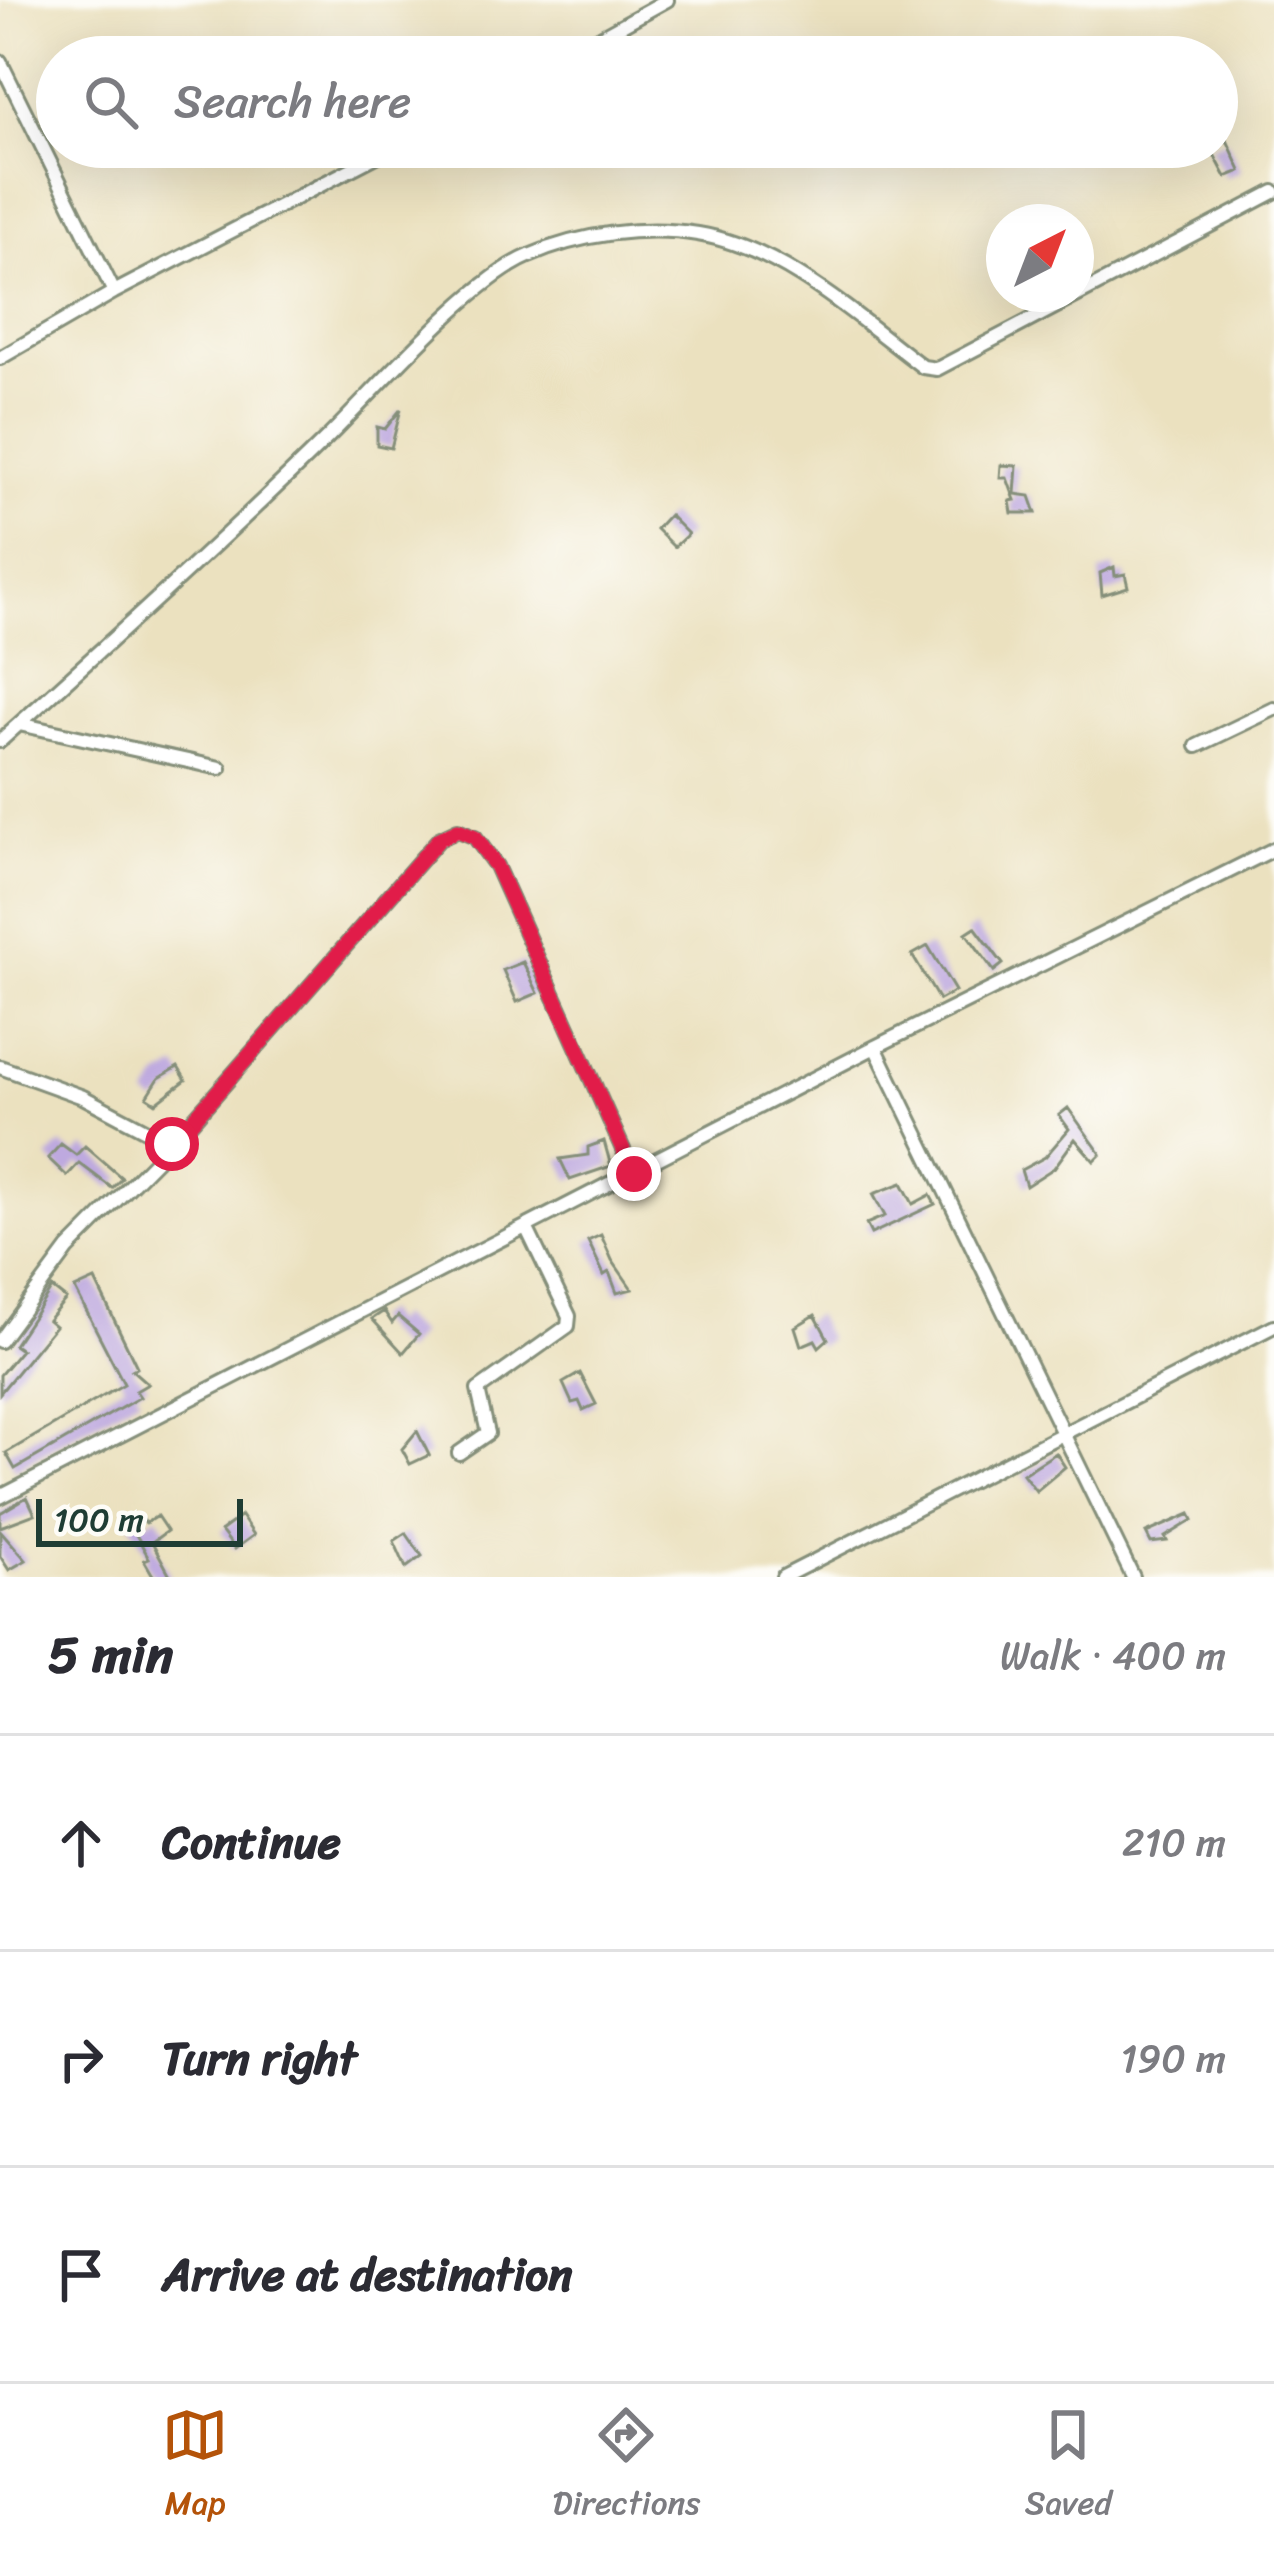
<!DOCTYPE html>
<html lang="en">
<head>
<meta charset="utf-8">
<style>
  body { margin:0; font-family:Sriracha,sans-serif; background:#f7f7f7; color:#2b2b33 }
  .compass { position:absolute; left:986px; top:204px; width:108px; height:108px; border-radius:50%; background:#fff; box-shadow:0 12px 48px #0002; rotate:42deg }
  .scale { position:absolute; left:36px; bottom:30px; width:207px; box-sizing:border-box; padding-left:12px; border:6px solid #1f3d34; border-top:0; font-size:33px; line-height:42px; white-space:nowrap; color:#1f3d34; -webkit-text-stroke:9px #fdfcf7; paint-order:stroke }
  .stop { position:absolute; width:36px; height:36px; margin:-27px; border:9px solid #e11d48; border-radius:50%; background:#fff }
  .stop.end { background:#e11d48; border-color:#fff; box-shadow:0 3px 12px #0008 }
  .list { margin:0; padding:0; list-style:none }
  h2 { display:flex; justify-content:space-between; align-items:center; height:156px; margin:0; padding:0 48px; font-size:51px }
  h2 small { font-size:39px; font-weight:400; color:#7c7c81 }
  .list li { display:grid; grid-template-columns:78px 1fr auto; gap:36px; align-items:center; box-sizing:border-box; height:216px; padding:0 48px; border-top:3px solid #e1e1e2 }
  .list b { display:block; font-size:45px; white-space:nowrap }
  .list em { font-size:39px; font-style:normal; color:#7c7c81 }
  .icon { flex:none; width:66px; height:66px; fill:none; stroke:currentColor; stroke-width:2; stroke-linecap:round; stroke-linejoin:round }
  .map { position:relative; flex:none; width:1274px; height:1577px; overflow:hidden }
  .search { position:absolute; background:#fff; box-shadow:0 12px 48px #0002; left:36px; right:36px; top:36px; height:132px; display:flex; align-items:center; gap:30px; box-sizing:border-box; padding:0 42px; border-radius:66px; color:#7c7c81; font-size:45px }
  .sheet { height:804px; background:#fff }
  nav { display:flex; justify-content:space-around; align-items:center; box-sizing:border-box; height:168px; border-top:3px solid #e1e1e2; background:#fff; font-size:33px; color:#7c7c81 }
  nav a { display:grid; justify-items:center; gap:6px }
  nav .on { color:#b45309 }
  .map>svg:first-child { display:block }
  .building { fill:#bea9df }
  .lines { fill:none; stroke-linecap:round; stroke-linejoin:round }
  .street-casing { stroke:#858f7a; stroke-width:18 }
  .street { stroke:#fff; stroke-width:12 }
  .route { stroke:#e11d48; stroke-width:15 }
</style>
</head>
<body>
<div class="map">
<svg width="1274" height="1577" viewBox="0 0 1274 1577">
  <rect width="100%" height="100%" fill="#fdfcf7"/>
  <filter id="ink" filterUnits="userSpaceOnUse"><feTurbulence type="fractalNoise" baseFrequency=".00833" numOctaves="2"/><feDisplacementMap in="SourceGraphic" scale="24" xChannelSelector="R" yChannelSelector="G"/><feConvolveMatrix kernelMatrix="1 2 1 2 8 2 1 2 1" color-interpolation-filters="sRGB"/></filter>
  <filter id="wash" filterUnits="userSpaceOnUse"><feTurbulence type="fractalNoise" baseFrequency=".004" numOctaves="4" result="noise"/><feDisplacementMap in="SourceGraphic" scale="48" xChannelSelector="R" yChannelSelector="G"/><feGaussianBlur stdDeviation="2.7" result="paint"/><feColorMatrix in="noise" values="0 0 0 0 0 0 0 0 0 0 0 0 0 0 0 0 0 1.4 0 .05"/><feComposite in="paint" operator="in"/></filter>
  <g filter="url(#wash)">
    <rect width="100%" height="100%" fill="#ebe1bf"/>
    <g id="blocks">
      <path class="building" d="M1227,140L1241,171L1226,177L1210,147Z
        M401,409L391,448L377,445V427L385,429Z
        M1001,465L1017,466L1015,494L1030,496L1036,513H1012L1010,501L1015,500L1007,478H1000Z
        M669,515L688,534L674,547L656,529Z
        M1114,567L1115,576L1125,574L1128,587L1102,595L1100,573Z
        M975,927L1003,964L994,971L966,933Z
        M928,946L955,991L939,1000L912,955Z
        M523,962L538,993L517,1002L503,970Z
        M178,1067L186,1080L156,1103L147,1097L159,1078Z
        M1068,1108L1101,1154L1094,1161L1075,1139L1054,1168L1026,1186L1021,1170L1045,1157L1069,1129L1059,1115Z
        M604,1141L611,1166L570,1180L560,1159L588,1155V1147Z
        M61,1144L76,1155L85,1146L122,1178L112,1188L79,1163L67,1176L48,1158Z
        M902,1183L913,1204L930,1195L935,1204L871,1234L866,1224L885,1216L873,1194Z
        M601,1235L612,1260L632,1289L617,1293L609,1272L604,1275L588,1241Z
        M95,1280L137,1367L132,1370L148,1384L136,1391L140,1397L15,1469L6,1453L124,1384L75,1289Z
        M52,1288L66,1299L48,1320L55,1326L0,1393V1375L21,1350L14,1345Z
        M384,1311L392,1323L398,1316L419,1334L403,1353L372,1319Z
        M815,1315L828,1339L819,1347L815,1340L801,1346L795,1327Z
        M580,1373L596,1404L583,1410L579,1401L572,1403L563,1383Z
        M417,1431L429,1455L410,1464L402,1449Z
        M1056,1453L1065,1467L1036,1491L1023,1474Z
        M27,1497L35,1514L0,1527V1513Z
        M1190,1514L1193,1520L1165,1537L1167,1541L1151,1543L1146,1533Z
        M138,1516L146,1523L157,1516L167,1531L152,1542L171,1577H154L144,1560L149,1558L130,1524Z
        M241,1516L254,1535L235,1549L221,1531Z
        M0,1530L26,1560L9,1570L0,1556Z
        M406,1533L422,1556L406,1568L394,1541Z"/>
    </g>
  </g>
  <g filter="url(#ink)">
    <use href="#blocks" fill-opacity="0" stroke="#858f7a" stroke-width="3"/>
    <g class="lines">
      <g class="street-casing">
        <path id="street" d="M564,57L667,0
          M0,61L114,292
          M0,358L114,292L394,147
          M19,724L220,768
          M0,741C110,642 221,542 327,438C375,391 471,280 529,256C579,234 644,225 698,234C783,248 857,317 923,367L937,369L1274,192
          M1197,746L1274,709
          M875,1047L1133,1577
          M0,1067L83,1097L172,1144
          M0,1341L68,1249L172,1144L439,839L458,830L475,837L496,866L634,1174
          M459,1453L488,1433L478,1390L568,1326L569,1316L527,1229
          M0,1497L875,1047L1274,849
          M783,1577L1274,1326"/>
      </g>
      <use href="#street" class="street"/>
    </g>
  </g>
  <g class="lines" filter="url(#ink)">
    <path class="route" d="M172,1144L439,839L458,830L475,837L496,866L634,1174"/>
  </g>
</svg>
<svg class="compass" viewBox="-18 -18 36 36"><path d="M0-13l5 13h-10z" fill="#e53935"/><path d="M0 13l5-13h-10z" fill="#7c7c81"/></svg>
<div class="scale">100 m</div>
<div class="stop" style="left:172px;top:1144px"></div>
<div class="stop end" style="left:634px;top:1174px"></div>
<div class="search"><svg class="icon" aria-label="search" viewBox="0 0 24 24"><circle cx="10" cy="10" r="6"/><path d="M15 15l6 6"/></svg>Search here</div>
</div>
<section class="sheet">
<h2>5 min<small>Walk · 400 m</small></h2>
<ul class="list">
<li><svg class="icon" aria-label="ahead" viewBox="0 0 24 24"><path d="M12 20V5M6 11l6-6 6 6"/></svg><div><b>Continue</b></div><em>210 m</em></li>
<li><svg class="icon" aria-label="right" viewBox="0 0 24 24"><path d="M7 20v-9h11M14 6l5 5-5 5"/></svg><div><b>Turn right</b></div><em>190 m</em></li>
<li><svg class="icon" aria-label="arrive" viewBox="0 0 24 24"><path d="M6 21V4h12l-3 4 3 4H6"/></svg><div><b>Arrive at destination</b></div></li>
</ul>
</section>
<nav>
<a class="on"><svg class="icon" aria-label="map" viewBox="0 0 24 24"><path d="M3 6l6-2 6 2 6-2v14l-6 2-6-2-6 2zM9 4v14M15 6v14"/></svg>Map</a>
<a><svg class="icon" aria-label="directions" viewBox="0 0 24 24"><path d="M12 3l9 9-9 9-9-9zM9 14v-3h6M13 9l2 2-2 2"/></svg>Directions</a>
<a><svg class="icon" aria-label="saved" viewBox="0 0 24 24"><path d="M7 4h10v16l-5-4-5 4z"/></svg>Saved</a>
</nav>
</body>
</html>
